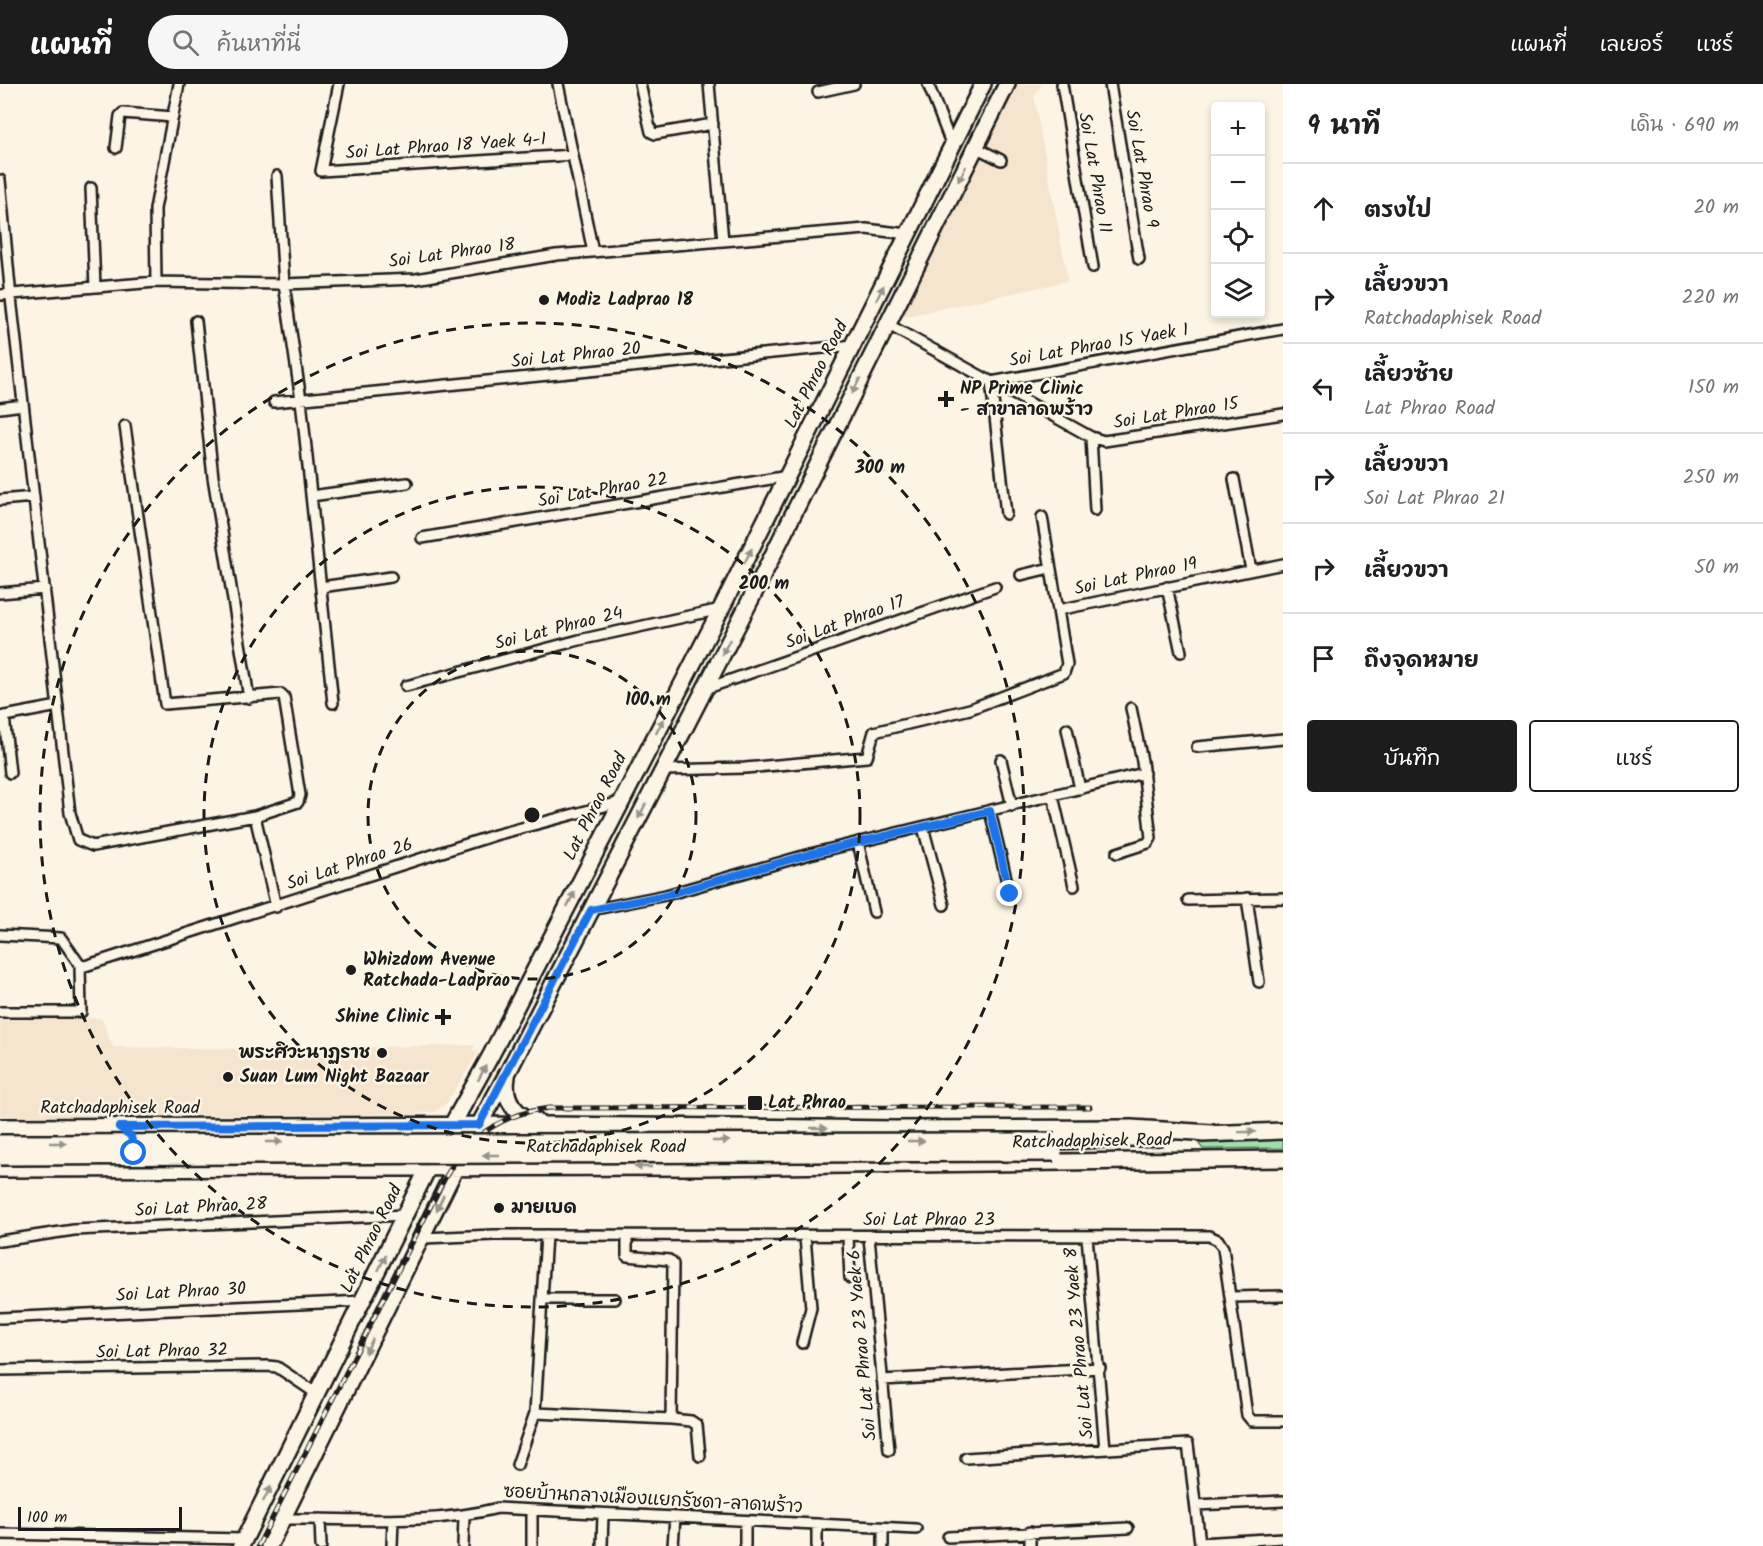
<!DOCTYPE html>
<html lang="th">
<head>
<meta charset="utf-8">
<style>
  body { margin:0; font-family:Kalam,"Playpen Sans Thai",sans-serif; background:#f6f6f6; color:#202124 }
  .controls { position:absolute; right:18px; top:18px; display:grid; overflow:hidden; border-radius:6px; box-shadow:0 3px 9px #0003 }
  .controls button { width:54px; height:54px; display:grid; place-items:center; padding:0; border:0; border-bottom:2px solid #e0e0e0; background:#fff; color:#202124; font:30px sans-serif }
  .scale { position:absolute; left:18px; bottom:15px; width:164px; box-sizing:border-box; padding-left:6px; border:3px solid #1c1c1c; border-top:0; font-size:16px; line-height:21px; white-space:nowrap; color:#1c1c1c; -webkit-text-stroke:4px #fcf5e5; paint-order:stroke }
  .stop { position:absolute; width:18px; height:18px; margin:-14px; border:4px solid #1a73e8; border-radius:50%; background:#fff }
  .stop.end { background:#1a73e8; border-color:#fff; box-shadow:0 2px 6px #0008 }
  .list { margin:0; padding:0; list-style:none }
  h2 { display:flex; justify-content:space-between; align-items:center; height:78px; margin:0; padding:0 24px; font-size:26px }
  h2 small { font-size:20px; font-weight:400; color:#757577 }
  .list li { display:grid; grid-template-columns:39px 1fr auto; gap:18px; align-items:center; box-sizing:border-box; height:90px; padding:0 24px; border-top:2px solid #e0e0e0 }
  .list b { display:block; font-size:22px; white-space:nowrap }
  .list p { margin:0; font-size:20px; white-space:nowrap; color:#757577 }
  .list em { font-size:20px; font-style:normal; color:#757577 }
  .actions { display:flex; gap:12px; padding:18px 24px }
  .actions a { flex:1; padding:14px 0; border:2px solid #1c1c1c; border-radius:6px; text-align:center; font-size:21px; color:#1c1c1c }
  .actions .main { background:#1c1c1c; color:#fff }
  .icon { flex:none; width:33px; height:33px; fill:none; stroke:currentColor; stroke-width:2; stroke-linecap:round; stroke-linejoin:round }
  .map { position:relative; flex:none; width:1283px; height:1462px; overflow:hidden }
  header { display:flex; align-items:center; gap:36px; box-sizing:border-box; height:84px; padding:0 30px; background:#1c1c1c; color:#fff }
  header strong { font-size:28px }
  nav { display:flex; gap:33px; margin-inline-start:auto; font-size:21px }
  .search { width:420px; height:54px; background:#f6f6f6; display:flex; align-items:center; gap:15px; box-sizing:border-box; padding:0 21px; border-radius:33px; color:#757577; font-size:22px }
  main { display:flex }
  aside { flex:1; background:#fff }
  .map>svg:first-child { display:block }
  .built { fill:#f6e5ce }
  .green { fill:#9fe0aa; stroke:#5e7e63; stroke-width:1.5 }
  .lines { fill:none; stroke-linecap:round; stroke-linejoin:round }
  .street-casing { stroke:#1c1c1c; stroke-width:14 }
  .primary-casing { stroke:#1c1c1c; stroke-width:20 }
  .street { stroke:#fcf5e5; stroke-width:9 }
  .primary { stroke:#fcf5e5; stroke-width:15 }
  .rail-casing { stroke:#1c1c1c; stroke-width:5 }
  .rail { stroke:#fcf5e5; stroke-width:3; stroke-dasharray:9; stroke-linecap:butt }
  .primary-bridge-casing { stroke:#1c1c1c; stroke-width:20; stroke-linecap:butt }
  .primary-bridge { stroke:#fcf5e5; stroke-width:15 }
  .oneway { fill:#97938b }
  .route { stroke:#1a73e8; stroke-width:8 }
  .ring { fill:none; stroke:#1c1c1c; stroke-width:3; stroke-dasharray:10 8 }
  .poi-dot { fill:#1c1c1c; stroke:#fcf5e5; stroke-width:2 }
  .labels { text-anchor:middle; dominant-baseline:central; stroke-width:5; stroke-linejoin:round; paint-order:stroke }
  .street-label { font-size:18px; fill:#1c1c1c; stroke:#fcf5e5 }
  .poi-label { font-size:18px; font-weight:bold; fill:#1c1c1c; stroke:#fcf5e5; text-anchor:start }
  .centre { fill:#1c1c1c; stroke:#fcf5e5; stroke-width:3 }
  .ring-label { font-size:18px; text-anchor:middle; font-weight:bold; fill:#1c1c1c; stroke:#fcf5e5; stroke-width:5; stroke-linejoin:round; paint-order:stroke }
</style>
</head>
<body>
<header>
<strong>แผนที่</strong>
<div class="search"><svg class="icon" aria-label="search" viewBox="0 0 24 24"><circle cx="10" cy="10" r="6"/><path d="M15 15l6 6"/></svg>ค้นหาที่นี่</div>
<nav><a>แผนที่</a><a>เลเยอร์</a><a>แชร์</a></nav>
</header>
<main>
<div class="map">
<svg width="1283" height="1462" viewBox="0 0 1283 1462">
  <rect width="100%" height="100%" fill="#fcf5e5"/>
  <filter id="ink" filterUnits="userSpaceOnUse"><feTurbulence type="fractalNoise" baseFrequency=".0167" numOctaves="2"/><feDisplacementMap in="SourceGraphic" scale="12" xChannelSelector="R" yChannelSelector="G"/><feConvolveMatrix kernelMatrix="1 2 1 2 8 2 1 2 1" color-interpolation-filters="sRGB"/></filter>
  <g filter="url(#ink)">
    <path class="built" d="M1016,0H1042L1034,12L1068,197L899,234Z
      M101,934L113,963L262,965L475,961L472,966L479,967L446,1020L435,1028L410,1030L0,1032V936Z"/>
    <path class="green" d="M1283,1055V1064L1203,1065L1199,1060L1201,1058Z"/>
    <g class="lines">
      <g class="street-casing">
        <path id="street" d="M339,0L321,87L573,71
          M558,0L593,168
          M640,0L651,48L655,50L713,40
          M709,0L723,157
          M928,0L952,62
          M1062,0L1093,183
          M1110,0L1139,175
          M818,8L854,0
          M975,63L1001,76
          M116,64L120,32L123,29L173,33
          M277,92L284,200L301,316L333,619
          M0,96L11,214L70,729L78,756L93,762L255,732L298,718L300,711L284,613L281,610L165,620L125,342
          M91,104L95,203
          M156,198L155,125L179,0
          M0,211L156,198L284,200L416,195L556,171L866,145L908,150
          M196,237L213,393L249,614
          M887,240L1091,353L1104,357L1283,330
          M274,318L854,261
          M0,324L23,321
          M1091,353L1095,426
          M1234,395L1251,486
          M311,412L407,399
          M0,416L34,413
          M1006,430L991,298L1283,245
          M1042,433L1058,526
          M422,454L788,392
          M1021,491L1050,484
          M321,503L391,493
          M1167,503L1181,568
          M0,509L45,505
          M406,602L579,556L721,525
          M705,605L995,503
          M4,632L10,689
          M0,633L58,622
          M1067,645L1080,705
          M1197,663L1283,655
          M1001,676L1012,722
          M664,686L745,684L867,673L874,648L970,625L1064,589L1067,580L1058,526L1283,480
          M1053,712L1074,802
          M990,727L1010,811
          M255,732L276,823
          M923,743L944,821
          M858,758L874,828
          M1117,769L1148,759L1151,754L1142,677L1131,624
          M1247,814L1259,898
          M1188,816L1283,814
          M591,826L666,811L810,770L1144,689
          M0,851L61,854L80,881L85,882L495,751L620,718
          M0,928H81L80,881
          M1087,1152L1105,1365
          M848,1153L850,1194
          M869,1153L889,1366
          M423,1154L494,1151L1209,1152L1218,1156L1223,1164L1247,1331L1252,1337H1283
          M0,1157L74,1146L405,1131
          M1231,1213L1283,1212
          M543,1215H615
          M0,1234L363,1217
          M802,1259L811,1224L805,1153
          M0,1286L268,1282L277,1283L317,1310
          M882,1296L1100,1284
          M535,1329L671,1335L673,1180L669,1176L627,1172V1152
          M671,1335L691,1337L697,1341L700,1372
          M966,1374L1188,1360L1200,1459L1283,1454
          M517,1381L535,1329L546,1151
          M1196,1421L1283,1417
          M532,1426V1462
          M282,1435C354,1434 428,1442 498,1424L916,1445
          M320,1435L321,1462
          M883,1444V1462
          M1030,1448V1462
          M0,1450L244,1455
          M948,1453L1128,1444
          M392,1462L393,1436
          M463,1462L464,1433
          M602,1462L603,1430
          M673,1462L675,1433
          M745,1462V1437
          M817,1462V1440"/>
      </g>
      <g class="primary-casing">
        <path id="primary" d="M507,993C503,1015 515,1032 536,1037
          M0,1043L551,1041L895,1045L1131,1044L1212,1049
          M1202,1050L1283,1047
          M1055,1057L1160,1053
          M0,1085L702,1083L1283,1075
          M241,1462L429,1082L490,973L721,525L983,0
          M269,1462L456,1083L507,990L753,511L1007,0"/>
      </g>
      <use href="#street" class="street"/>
      <use href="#primary" class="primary"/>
      <g class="rail-casing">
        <path id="rail" d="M258,1462L445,1094C468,1053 501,1030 549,1024L1090,1023"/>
      </g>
      <use href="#rail" class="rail"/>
      <g class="primary-bridge-casing">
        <path id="primary-bridge" d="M0,1059L1055,1057
          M0,1073L1054,1069"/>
      </g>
      <use href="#primary-bridge" class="primary-bridge"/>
    </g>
    <defs><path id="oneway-solid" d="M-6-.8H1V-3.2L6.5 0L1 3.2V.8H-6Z" transform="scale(1.5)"/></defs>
    <g class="oneway">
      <use href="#oneway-solid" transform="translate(962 90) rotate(117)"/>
      <use href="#oneway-solid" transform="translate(880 209) rotate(-64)"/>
      <use href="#oneway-solid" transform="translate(856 302) rotate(117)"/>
      <use href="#oneway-solid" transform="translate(748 472) rotate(-63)"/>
      <use href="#oneway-solid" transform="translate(726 563) rotate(117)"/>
      <use href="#oneway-solid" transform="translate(660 642) rotate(-62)"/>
      <use href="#oneway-solid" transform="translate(642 727) rotate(117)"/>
      <use href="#oneway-solid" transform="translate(571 815) rotate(-63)"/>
      <use href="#oneway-solid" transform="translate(482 989) rotate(-62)"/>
      <use href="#oneway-solid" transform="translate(819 1044) rotate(1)"/>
      <use href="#oneway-solid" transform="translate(1247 1048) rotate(-1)"/>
      <use href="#oneway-solid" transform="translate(721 1057)"/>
      <use href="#oneway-solid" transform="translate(916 1057)"/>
      <use href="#oneway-solid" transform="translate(274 1058)"/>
      <use href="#oneway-solid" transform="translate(58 1059)"/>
      <use href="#oneway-solid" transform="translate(491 1071) rotate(180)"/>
      <use href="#oneway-solid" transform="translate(643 1083) rotate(180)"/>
      <use href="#oneway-solid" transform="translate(440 1119) rotate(115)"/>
      <use href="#oneway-solid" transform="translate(382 1179) rotate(-64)"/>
      <use href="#oneway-solid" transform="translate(369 1262) rotate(117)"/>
      <use href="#oneway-solid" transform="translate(267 1410) rotate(-63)"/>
    </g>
  </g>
  <g class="lines" filter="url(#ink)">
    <path class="route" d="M134,1069L131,1052L119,1043L479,1041L591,826L666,811L810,770L990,727L1010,810"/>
  </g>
  <g class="ring">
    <circle cx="532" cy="731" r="164"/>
    <circle cx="532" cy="731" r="328"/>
    <circle cx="532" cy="731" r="492"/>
  </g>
  <g class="poi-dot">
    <circle cx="544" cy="216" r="6"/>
    <path d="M943 306h6v6h6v6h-6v6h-6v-6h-6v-6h6z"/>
    <circle cx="351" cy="886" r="6"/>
    <path d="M440 924h6v6h6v6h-6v6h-6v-6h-6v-6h6z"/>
    <circle cx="382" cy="969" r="6"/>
    <circle cx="228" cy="993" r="6"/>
    <rect x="747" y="1011" width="16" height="16" rx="3"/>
    <circle cx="499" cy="1124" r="6"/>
  </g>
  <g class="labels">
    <g class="street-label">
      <text transform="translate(446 63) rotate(-4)">Soi Lat Phrao 18 Yaek 4-1</text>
      <text transform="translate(1141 85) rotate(80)">Soi Lat Phrao 9</text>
      <text transform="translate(1094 89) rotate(80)">Soi Lat Phrao 11</text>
      <text transform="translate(452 170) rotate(-8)">Soi Lat Phrao 18</text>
      <text transform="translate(1099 262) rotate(-10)">Soi Lat Phrao 15 Yaek 1</text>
      <text transform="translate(576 272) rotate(-6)">Soi Lat Phrao 20</text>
      <text transform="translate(817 291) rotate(-63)">Lat Phrao Road</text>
      <text transform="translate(1176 330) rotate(-9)">Soi Lat Phrao 15</text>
      <text transform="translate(603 407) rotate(-10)">Soi Lat Phrao 22</text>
      <text transform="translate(1136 493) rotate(-12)">Soi Lat Phrao 19</text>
      <text transform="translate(845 539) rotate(-20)">Soi Lat Phrao 17</text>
      <text transform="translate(559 545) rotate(-14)">Soi Lat Phrao 24</text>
      <text transform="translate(596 723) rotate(-63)">Lat Phrao Road</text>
      <text transform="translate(350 781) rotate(-18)">Soi Lat Phrao 26</text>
      <text x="120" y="1024">Ratchadaphisek Road</text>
      <text transform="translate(1092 1058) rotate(-1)">Ratchadaphisek Road</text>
      <text x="606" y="1063">Ratchadaphisek Road</text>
      <text transform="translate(201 1124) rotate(-3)">Soi Lat Phrao 28</text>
      <text x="929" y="1136">Soi Lat Phrao 23</text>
      <text transform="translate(372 1155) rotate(-64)">Lat Phrao Road</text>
      <text transform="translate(181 1209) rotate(-3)">Soi Lat Phrao 30</text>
      <text transform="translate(1080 1259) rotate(-95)">Soi Lat Phrao 23 Yaek 8</text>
      <text transform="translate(863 1261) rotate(-95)">Soi Lat Phrao 23 Yaek 6</text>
      <text transform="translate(162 1268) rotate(-1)">Soi Lat Phrao 32</text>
      <text transform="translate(653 1416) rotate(3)">ซอยบ้านกลางเมืองแยกรัชดา-ลาดพร้าว</text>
    </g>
    <g class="poi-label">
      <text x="556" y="216">Modiz Ladprao 18</text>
      <text x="960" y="305">NP Prime Clinic<tspan x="960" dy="21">- สาขาลาดพร้าว</tspan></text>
      <text x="363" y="876">Whizdom Avenue<tspan x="363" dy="21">Ratchada-Ladprao</tspan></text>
      <text x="430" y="933" text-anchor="end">Shine Clinic</text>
      <text x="370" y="969" text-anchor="end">พระศิวะนาฏราช</text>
      <text x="240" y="993">Suan Lum Night Bazaar</text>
      <text x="768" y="1019">Lat Phrao</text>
      <text x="511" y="1124">มายเบด</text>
    </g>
  </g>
  <circle cx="532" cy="731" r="9" class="centre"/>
  <g class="ring-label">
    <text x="880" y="389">300 m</text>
    <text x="764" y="505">200 m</text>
    <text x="648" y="621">100 m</text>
  </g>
</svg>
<div class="controls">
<button>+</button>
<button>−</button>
<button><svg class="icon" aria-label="locate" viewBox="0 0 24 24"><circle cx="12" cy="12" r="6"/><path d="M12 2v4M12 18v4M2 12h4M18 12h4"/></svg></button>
<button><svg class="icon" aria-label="layers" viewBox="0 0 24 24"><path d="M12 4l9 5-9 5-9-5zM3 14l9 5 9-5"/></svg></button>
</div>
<div class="scale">100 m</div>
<div class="stop" style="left:134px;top:1069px"></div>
<div class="stop end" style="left:1010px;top:810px"></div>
</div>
<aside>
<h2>9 นาที<small>เดิน · 690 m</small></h2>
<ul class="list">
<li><svg class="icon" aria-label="ahead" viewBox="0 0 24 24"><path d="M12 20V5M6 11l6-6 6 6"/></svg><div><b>ตรงไป</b></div><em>20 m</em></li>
<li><svg class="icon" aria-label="right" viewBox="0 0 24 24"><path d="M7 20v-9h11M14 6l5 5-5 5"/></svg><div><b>เลี้ยวขวา</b><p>Ratchadaphisek Road</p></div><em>220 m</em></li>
<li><svg class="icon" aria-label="left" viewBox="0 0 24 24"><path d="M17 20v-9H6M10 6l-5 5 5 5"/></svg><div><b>เลี้ยวซ้าย</b><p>Lat Phrao Road</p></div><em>150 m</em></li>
<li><svg class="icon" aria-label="right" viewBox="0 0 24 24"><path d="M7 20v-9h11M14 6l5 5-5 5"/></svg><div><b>เลี้ยวขวา</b><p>Soi Lat Phrao 21</p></div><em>250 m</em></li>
<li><svg class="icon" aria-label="right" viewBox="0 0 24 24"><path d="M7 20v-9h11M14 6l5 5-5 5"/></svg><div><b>เลี้ยวขวา</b></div><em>50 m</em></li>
<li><svg class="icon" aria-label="arrive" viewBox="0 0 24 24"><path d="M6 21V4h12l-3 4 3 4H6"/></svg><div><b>ถึงจุดหมาย</b></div></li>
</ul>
<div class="actions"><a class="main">บันทึก</a><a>แชร์</a></div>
</aside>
</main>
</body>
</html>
